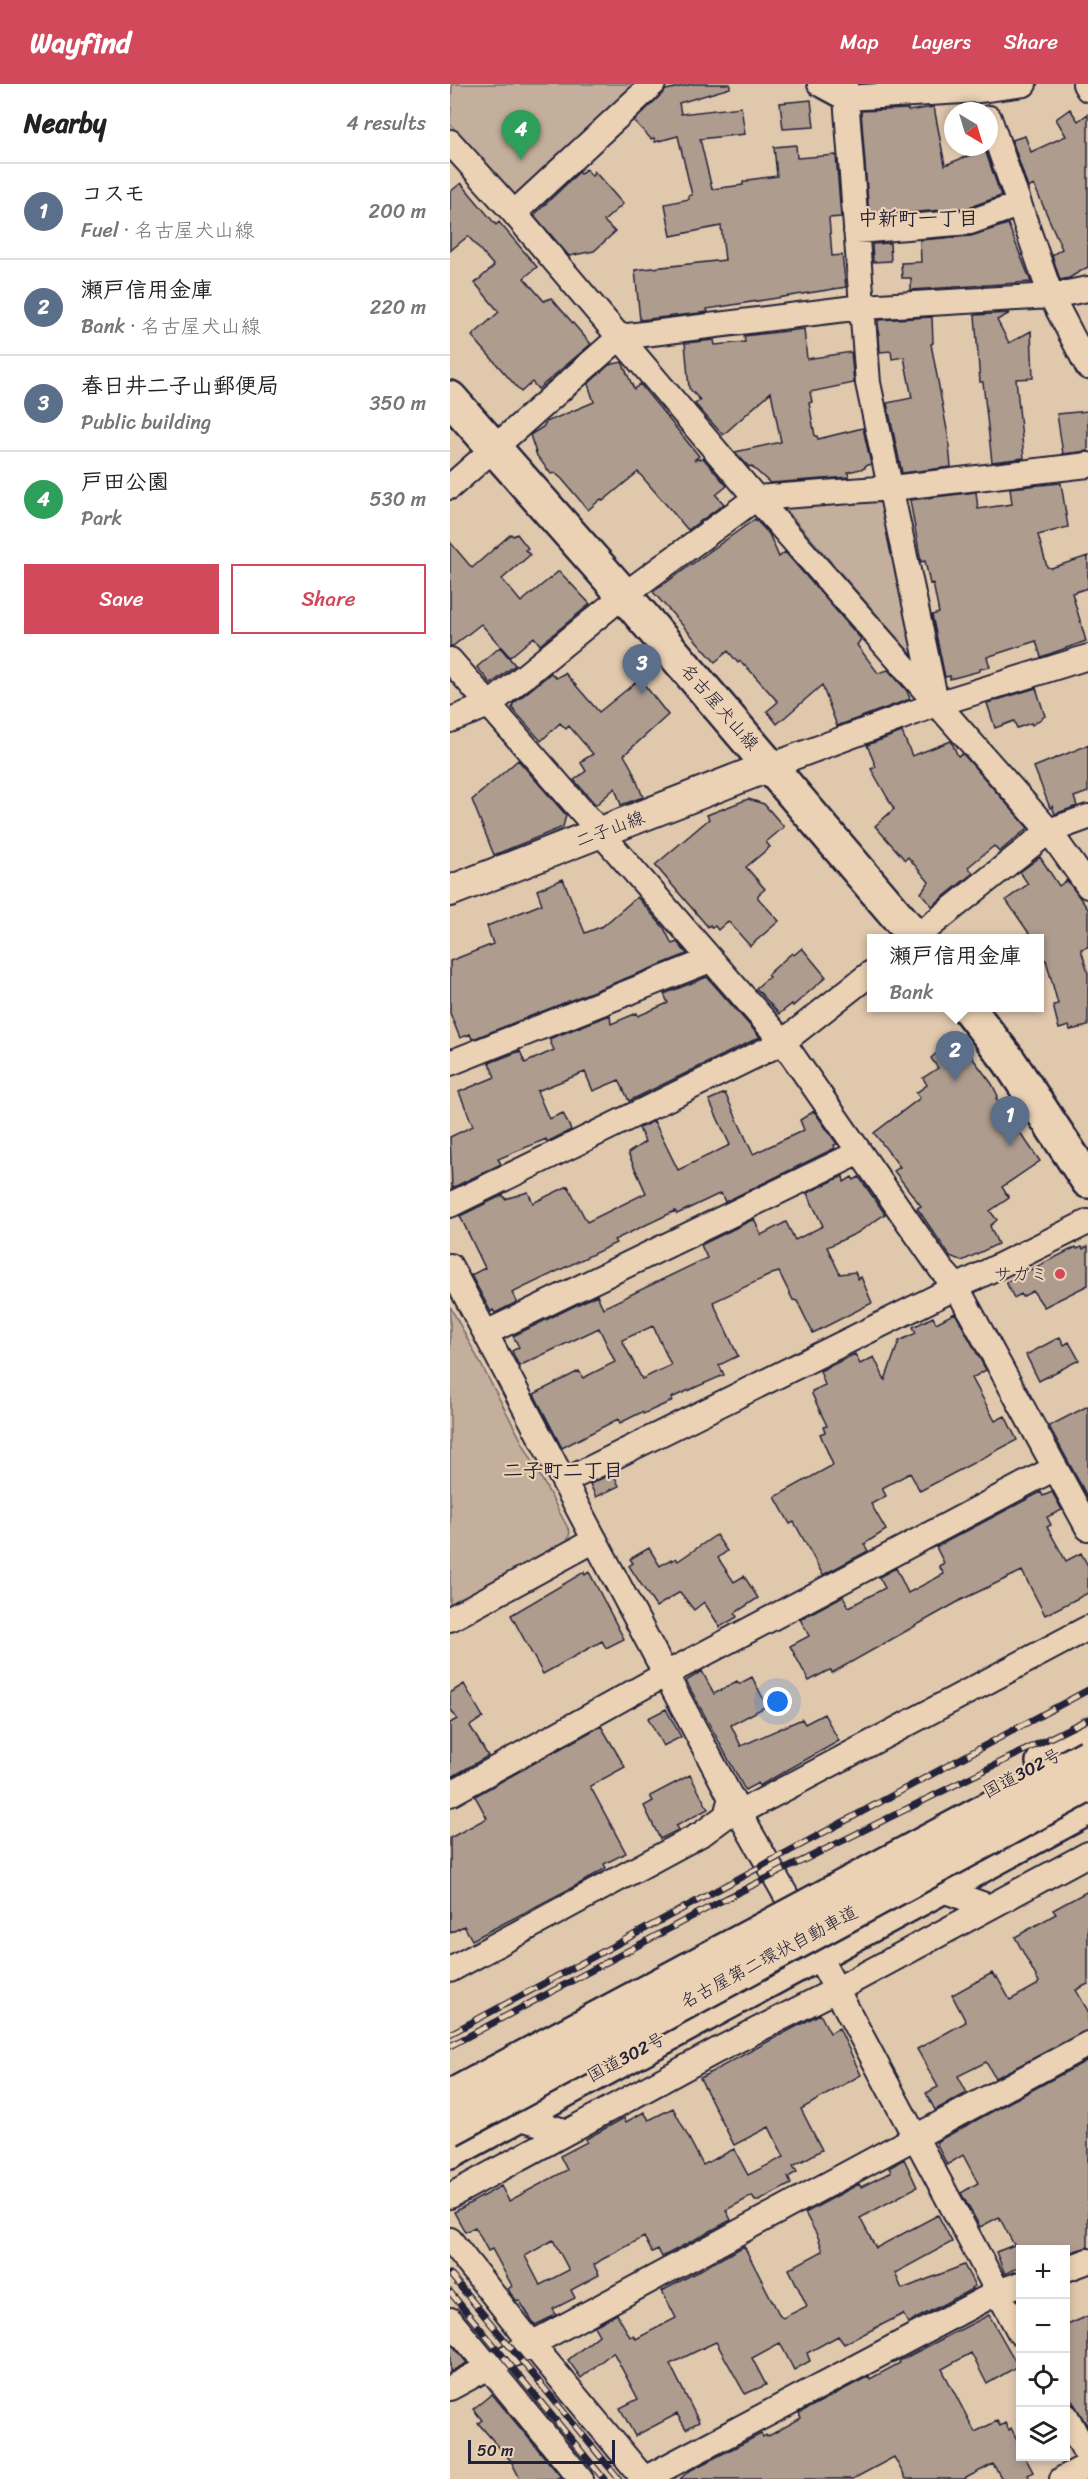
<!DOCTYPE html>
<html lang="en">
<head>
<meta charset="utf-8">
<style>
  body { margin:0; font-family:Sriracha,"Klee One",sans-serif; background:#f2f2f2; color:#222 }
  .controls { position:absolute; right:18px; bottom:18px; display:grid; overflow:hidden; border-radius:0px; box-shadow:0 3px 9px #0003 }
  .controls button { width:54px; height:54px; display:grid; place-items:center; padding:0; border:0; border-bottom:2px solid #e0e0e0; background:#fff; color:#222; font:30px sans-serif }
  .compass { position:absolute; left:494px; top:18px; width:54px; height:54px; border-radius:50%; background:#fff; box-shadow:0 3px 9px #0003; rotate:142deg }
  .scale { position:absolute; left:18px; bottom:15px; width:147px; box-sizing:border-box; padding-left:6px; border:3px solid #22223b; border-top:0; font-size:16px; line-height:21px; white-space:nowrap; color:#22223b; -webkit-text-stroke:4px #ecd2b4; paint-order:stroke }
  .you { position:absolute; left:328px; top:1618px; width:21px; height:21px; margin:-15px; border:4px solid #fff; border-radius:50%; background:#1a73e8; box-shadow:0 0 0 9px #1a73e833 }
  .badge { display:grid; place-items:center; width:39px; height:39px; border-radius:50%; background:#d1495b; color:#fff; font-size:20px; font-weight:700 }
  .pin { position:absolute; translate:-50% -50px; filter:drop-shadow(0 2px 3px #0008) }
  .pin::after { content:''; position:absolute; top:32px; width:21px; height:18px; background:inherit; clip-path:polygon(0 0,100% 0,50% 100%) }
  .popup { position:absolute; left:417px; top:850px; width:177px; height:78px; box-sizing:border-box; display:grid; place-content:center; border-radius:0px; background:#fff; filter:drop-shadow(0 2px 4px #0005); font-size:20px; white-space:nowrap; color:#767676 }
  .popup b { font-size:22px; color:#222 }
  .popup::after { content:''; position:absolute; left:50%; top:100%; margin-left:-12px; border:12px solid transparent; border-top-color:#fff }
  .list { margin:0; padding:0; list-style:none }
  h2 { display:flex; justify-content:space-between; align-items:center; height:78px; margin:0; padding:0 24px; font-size:26px }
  h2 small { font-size:20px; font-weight:400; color:#767676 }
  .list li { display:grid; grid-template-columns:39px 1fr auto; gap:18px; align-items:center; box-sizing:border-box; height:96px; padding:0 24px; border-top:2px solid #e0e0e0 }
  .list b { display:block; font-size:22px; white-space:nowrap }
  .list p { margin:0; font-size:20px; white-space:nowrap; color:#767676 }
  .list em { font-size:20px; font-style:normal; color:#767676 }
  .actions { display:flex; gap:12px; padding:18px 24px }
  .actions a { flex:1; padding:14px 0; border:2px solid #d1495b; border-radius:0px; text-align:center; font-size:21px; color:#d1495b }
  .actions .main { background:#d1495b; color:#fff }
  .icon { flex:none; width:33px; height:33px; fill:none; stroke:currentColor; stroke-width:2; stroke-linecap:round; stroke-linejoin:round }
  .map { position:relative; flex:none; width:638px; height:2395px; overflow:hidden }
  header { display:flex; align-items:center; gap:36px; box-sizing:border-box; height:84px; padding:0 30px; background:#d1495b; color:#fff }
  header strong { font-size:28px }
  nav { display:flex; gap:33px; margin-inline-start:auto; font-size:21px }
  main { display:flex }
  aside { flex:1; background:#fff }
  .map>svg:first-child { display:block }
  .green { fill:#c4af9c; stroke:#73686c; stroke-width:1.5 }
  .building { fill:#ae9c8f; stroke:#22223b; stroke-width:1.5; fill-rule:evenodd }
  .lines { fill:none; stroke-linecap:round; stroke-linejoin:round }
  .minor-casing { stroke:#22223b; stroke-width:28 }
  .tertiary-casing { stroke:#22223b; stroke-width:34 }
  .secondary-casing { stroke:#22223b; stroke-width:38 }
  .trunk-casing { stroke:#22223b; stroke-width:38 }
  .minor { stroke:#ecd2b4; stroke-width:24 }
  .tertiary { stroke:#ecd2b4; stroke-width:30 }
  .secondary { stroke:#ecd2b4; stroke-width:33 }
  .trunk { stroke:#ecd2b4; stroke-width:33 }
  .rail-casing { stroke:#22223b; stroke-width:7 }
  .rail { stroke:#ecd2b4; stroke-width:4.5; stroke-dasharray:14; stroke-linecap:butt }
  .motorway-bridge-casing { stroke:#22223b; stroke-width:38; stroke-linecap:butt }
  .motorway-bridge { stroke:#ecd2b4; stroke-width:33 }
  .poi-dot { fill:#d1495b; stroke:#ecd2b4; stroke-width:2 }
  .labels { text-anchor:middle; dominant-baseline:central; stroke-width:4.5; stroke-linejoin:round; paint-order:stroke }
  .street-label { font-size:18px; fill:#22223b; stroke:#ecd2b4 }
  .poi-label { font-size:18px; fill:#22223b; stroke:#ecd2b4; text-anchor:end }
  .neighbourhood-label { font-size:20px; font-weight:bold; fill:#22223b; stroke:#ecd2b4 }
</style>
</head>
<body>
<header>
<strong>Wayfind</strong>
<nav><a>Map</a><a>Layers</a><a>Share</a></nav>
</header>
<main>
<aside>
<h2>Nearby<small>4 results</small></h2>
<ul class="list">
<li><span class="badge" style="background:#5c6f8a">1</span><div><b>コスモ</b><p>Fuel · 名古屋犬山線</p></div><em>200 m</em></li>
<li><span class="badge" style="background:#5c6f8a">2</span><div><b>瀬戸信用金庫</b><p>Bank · 名古屋犬山線</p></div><em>220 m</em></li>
<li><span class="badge" style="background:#5c6f8a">3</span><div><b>春日井二子山郵便局</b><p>Public building</p></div><em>350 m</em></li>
<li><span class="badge" style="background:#2e9e5b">4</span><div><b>戸田公園</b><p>Park</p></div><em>530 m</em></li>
</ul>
<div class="actions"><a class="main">Save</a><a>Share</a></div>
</aside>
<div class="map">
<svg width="638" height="2395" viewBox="0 0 638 2395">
  <rect width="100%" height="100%" fill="#e0c8ad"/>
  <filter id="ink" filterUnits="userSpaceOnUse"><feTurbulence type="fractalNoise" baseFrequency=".0167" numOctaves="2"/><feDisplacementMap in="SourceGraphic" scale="12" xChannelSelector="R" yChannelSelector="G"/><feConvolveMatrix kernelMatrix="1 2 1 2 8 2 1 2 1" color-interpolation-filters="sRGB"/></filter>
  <g filter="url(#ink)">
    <path class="green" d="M2,0H192L71,112H63L0,40Z
      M430,413L437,418L468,566L462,571L336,426L339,418Z
      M0,1222L120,1448L117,1459L0,1522Z"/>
    <path class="building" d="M243,0H280V4L229,19L231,30L291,23L295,50L250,55L262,105L293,101V98H298V96L327,92L324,63L346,61L347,74L386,71L391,133L379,134L382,172L392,171L396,203L257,225L258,228L190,236L185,186L275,176L271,142L221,152L215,120L239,115L238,112L242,111L228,52L205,58L204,54L201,55L184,37L216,6Z
      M361,16L364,43L333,45L330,19Z
      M484,23L495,81L528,68L526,63H534L551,112L517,124L419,132L411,27L458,25V27Z
      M620,25L628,37L638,30V183L619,194L610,196L602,171L612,165L584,101L578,104L562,56L575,52L581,68L616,52L606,35Z
      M136,85L142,92L144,87L173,120L154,137L165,148L144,167L119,172L84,131L129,88L130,90Z
      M11,99L46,141L49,138L87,183L74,194L94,217L101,214L141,260L88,305L82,298L71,308L22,252L49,228L25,199L44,182L18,152L0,167V108Z
      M558,140L581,198L461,206V194H452L451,179L471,178L470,156L521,152Z
      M440,159L441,177L423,178L422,160Z
      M560,229L547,236L559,259L581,247L583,294L566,295L574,374L542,378L533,298H530L525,231Z
      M482,233L483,259L481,260L498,351L501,383L452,389L437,319L462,314L454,273L442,275L441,267L430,268L428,236Z
      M354,245L357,275L401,268L404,299L360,308L362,318L359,319L365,352H367L368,355L413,344L421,380L415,382V384L398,388L399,393L320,399L301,382L299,383L285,368L331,358L321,308L273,351L245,320L250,316L239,304L235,259L264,256L265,261L295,258L294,252Z
      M172,278L184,305L190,300L249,372L244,376L253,374L277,402L266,411L274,420L238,446L188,388L153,417L151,415L138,426L112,395L105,389L101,390L87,372L80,351L93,343L96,338L144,318L138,300L159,281Z
      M638,327V367L613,370L607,330Z
      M611,399L618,443L588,451L597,483L601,484L638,472V504L622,509L636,557L591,573L586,557L537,573L540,583L530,585V587L500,595V592L495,593L482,531L489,529L483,499L480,500L475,477L471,478L460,416L526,408L528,425L562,420L560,404Z
      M305,435L319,450L329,473L335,468L411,555L407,561L428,589L438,586L457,607L460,615L387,642L372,601L327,640L317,627L328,618L295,581L294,582L290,577L288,579L278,567L265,578L203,508Z
      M61,450L63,452L67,450L78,464L75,466L80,471L52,495L71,518L109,487L140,520L90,561L84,553L60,573L31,540L3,562H0V458L22,484Z
      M50,563L65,581L41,600L27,583Z
      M101,589L106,594L115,589L149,628L190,595L218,631L174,671L182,685L193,713L171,721L165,704L146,721L124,696L136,687L131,679L133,676L143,670L119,642L116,645L110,639L91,657L62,624L63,620Z
      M586,604L595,632L582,641L581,639L567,644L564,637L545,644L537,619Z
      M452,648L462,672L501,657L508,672L513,670L578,744L549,768L544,762L518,783L523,789L482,822L471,809L479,798L458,773L455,776L425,742L444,725L421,685L426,683L417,661Z
      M638,661V708L624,713L627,722L605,730L602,722L600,724L584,683Z
      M68,676L116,731L113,743L44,771L22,716Z
      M298,715L314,720L334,743L316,758L320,763L296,783L315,805L308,811V814L329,837L300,862L278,837L268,846L265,842L262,844L260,841L258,843L205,781L259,735L257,731Z
      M590,773L609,802L617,796L638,825V863L631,865L638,889V942L620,946L619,942L609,945L603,921L608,920L596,876L589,878V855H583L556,816L578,800L570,788Z
      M113,795L135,849L153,842L187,813L214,844L222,860L227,858L237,870L28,953L22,955L20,950L10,954L0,929V877L43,860L37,842L92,820L87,806Z
      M352,864L376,893L343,922L342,920L329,930L306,904L319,893L317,891L342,869L344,871Z
      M257,893L310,953L179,1017L169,996L143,1007L135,988L87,1007L99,1035L113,1029L121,1046L97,1058L96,1055L48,1075L51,1080L2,1104L0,1053L23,1042L9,1008L45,993L39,979L70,967L75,979L104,966L99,955L160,931L161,940L187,929L188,932L218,919L214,910Z
      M506,952L542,1000L548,1012L546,1014L590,1077L552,1103L559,1114L540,1127L547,1136L540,1142L548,1160L512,1177L500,1172L467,1124L471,1122L444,1087L450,1083L424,1049L470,1014L466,1009L477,1001L473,994L488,984L481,974Z
      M275,1009L303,1070L354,1046L350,1036L364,1027L387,1060L384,1061L385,1064L275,1118L271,1109L227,1130L225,1127L164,1156L166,1159L62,1209L67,1218L45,1229L43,1226L41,1228L21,1191L35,1184L10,1132L53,1111L55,1115L78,1108L83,1119L118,1102L137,1138L196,1109L178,1069L195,1058L189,1044L204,1037L228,1086L280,1061L259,1016Z
      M393,1092L394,1098L402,1093L404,1096L409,1093L435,1130L407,1149L377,1163L390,1190L405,1188L408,1195L411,1193L422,1219L363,1249L347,1217L343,1216L329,1188L322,1190L263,1218L288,1272L269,1281L274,1291L221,1314L222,1317L193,1330L192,1328L170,1339L168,1335L112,1364L84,1310L129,1287L133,1294L165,1278L149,1244L69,1282L62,1267L69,1263L63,1252L147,1211L153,1224L257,1174L251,1161L304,1135L311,1151L336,1138L345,1156L373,1142L357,1109ZM203,1242L221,1281L192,1295L172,1256Z
      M638,1162V1201L594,1223L583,1207L572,1213L571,1210L564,1214L556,1198L626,1163L627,1165L632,1163L633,1165Z
      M505,1229L536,1286L522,1294L545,1337L555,1332L567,1356L470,1407L460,1389L432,1404L436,1412L421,1420L436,1446L414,1460L418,1467L373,1491L344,1438L340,1440L325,1413L383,1381L370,1350L375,1348L373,1343L377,1342L362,1310V1307L375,1301L370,1287L405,1270L410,1280L424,1273L435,1296L449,1257L466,1249L463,1243L483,1233L486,1239Z
      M610,1253L614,1261L619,1258L629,1276L589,1297L576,1271Z
      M638,1322V1414L599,1342Z
      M163,1389L169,1402L146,1413L140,1400Z
      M591,1408L593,1412L602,1408L612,1426L597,1433L601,1441L597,1443L616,1477L631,1469L638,1482V1509L595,1531L572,1487L513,1515L382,1589L381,1586L377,1587L359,1597L340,1562L359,1552L350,1535L393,1512L399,1523L435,1504L429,1493L446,1484L458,1509L494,1490L489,1482L494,1479L486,1463Z
      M266,1451L277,1467L268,1474L284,1498L294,1492L308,1514L285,1529L287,1533L270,1543L254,1518L244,1526L230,1508L206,1523L179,1482L183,1479L180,1475L199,1464L210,1482L221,1475L222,1477L226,1474L228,1477Z
      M134,1488L135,1491L139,1488L174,1555L156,1564L152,1557L93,1590L61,1531Z
      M252,1587L264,1610L287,1597L289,1600L302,1593L317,1622L281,1641L291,1662L352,1635L355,1640L374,1630L389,1657L309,1702L308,1699L295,1706L236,1597Z
      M14,1600L33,1633L20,1642L38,1672L0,1694V1639L7,1635L0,1624V1609Z
      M216,1625L231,1653L213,1662L198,1634Z
      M151,1642L175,1683L140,1702L176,1769L154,1780L156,1784L129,1800L22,1856L14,1842L0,1849V1754L37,1734L25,1712Z
      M240,1691L258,1725L226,1742L228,1746L210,1755L194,1722L203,1717L200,1712Z
      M638,1807V1900L626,1906L638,1927V1946L545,1994L536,1978L508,1992L517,2009L485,2026L476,2009L488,2003L467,1965L516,1938L502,1911L542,1889L545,1894L547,1893L560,1916L587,1901L589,1898L565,1853L606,1830L603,1826Z
      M370,1930L380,1949L389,1944L411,1991L351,2025L372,2066L343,2082L347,2088L338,2093L341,2100L309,2117H305L302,2112L276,2126L281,2136L212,2173L208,2165L202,2168L194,2153L153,2175L144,2181L149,2191L121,2206L125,2214L103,2225L106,2231L85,2241L69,2216L67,2217L61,2210L58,2205L62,2202L42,2165L38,2167L25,2143L15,2148L4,2128L51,2102L59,2117L117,2086L110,2072L137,2058L136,2055L174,2034L176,2038L194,2028L199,2036L223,2024L253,2081L284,2065L298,2091L334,2073L319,2043L284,2061L250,1994ZM103,2156L119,2186L90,2201L75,2172Z
      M638,1976V2163L618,2169L611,2161L601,2166H570V2182L555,2190L546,2168L564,2161L549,2133L530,2143L511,2109L528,2099L513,2071L497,2081L486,2058Z
      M454,2075L467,2103L410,2134L426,2164L488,2131L502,2158L445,2189L452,2205L514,2181L525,2202L521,2204L522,2205L458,2239L453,2230L394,2260L388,2252L357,2269L360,2277L344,2286L330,2259L302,2274L316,2301L295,2310L266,2258L253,2264L220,2280L249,2338L236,2345L227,2330L185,2352L170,2324L188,2315L163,2268L131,2294L118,2276L149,2251L144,2242L167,2230L180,2253L184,2251L186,2255L226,2234L212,2207L294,2162L330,2232L333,2234L357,2222L339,2185L373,2167L368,2153L355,2129L409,2100L411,2103L441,2088L439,2084Z
      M539,2231L568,2282L537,2300L521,2269L492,2285L525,2348L547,2337L550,2342L555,2339L559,2346L561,2344L570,2361V2373H575L583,2388L578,2391L580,2395H552L543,2380L514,2395H456L444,2373L403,2395H230L239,2387L311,2350L313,2353L316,2351L317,2353L351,2334L349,2329L419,2292L420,2295L450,2279L449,2277Z
      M638,2232V2343L615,2305V2242Z
      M0,2258L17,2279L0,2288Z
      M42,2310L111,2393L112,2395H70L61,2377L28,2339L32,2336L23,2325Z"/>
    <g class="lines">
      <g class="minor-casing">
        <path id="minor" d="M370,0L396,14L529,6L574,0
          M395,0L418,299L486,618
          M635,0L638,5
          M539,34L601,212L638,283
          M0,58L64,129L306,414L599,747L638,802
          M64,129L203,0
          M406,147L520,138L568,121
          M0,403L170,253L412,223L601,212L638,205
          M0,576L333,958L491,1185L506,1202L638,1444
          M0,636L39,621L174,511L306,414L442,404L638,381
          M320,682L487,620L638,573
          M465,854L599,747L638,733
          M0,979L260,876
          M0,1121L333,958L421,889
          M0,1182L289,1729L338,1815L570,2249
          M36,1249L408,1069
          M115,1397L638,1138
          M0,1535L145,1456
          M0,1710L216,1590L605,1384
          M289,1729L638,1544
          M487,1804L540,1823
          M0,1886L253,1749L276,1732L281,1713
          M65,2032L117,2048
          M0,2112L266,1967L386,1906L638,1770
          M0,2156L82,2260L194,2395
          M616,2185L638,2177
          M0,2236L131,2395
          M0,2304L638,1960
          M616,2332L638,2373
          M194,2395L548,2208L570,2200
          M612,2395L638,2381"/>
      </g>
      <g class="tertiary-casing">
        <path id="tertiary" d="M0,807L320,682"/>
      </g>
      <g class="secondary-casing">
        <path id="secondary" d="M0,314L174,511L466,854
          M518,924L559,977L638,1097"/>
      </g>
      <g class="trunk-casing">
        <path id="trunk" d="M593,1678L638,1654
          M0,2068L638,1724"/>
      </g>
      <use href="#minor" class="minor"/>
      <use href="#tertiary" class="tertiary"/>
      <use href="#secondary" class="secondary"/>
      <use href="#trunk" class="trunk"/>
      <g class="rail-casing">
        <path id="rail" d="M0,1950L638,1606
          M0,1962L271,1817L638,1635
          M0,2190L169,2395
          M0,2208L154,2395"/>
      </g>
      <use href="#rail" class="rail"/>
      <g class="motorway-bridge-casing">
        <path id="motorway-bridge" d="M0,2013L638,1672
          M0,2045L638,1701"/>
      </g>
      <use href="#motorway-bridge" class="motorway-bridge"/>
    </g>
  </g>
  <circle class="poi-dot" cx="610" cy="1190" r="6"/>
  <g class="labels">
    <g class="street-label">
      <text transform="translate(270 623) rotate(49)">名古屋犬山線</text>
      <text transform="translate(160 745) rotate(-21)">二子山線</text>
      <text transform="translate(572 1689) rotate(-28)">国道302号</text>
      <text transform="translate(319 1873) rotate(-28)">名古屋第二環状自動車道</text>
      <text transform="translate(176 1973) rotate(-28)">国道302号</text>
    </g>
    <g class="poi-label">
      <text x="598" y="1190">サガミ</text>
    </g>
    <g class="neighbourhood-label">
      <text x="468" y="134">中新町一丁目</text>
      <text x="113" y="1386">二子町二丁目</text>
    </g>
  </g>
</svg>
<div class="controls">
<button>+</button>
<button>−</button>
<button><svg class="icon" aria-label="locate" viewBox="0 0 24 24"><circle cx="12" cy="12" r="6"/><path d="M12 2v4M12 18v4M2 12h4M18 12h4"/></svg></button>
<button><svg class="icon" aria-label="layers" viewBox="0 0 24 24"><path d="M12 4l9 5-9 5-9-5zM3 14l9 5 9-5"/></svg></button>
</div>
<svg class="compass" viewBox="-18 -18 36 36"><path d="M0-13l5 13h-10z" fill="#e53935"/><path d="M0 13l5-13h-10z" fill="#767676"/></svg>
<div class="scale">50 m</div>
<div class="you"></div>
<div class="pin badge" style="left:560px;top:1062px;background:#5c6f8a">1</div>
<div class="pin badge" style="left:505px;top:997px;background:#5c6f8a">2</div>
<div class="popup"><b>瀬戸信用金庫</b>Bank</div>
<div class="pin badge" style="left:192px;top:610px;background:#5c6f8a">3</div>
<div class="pin badge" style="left:71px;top:76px;background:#2e9e5b">4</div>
</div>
</main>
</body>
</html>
